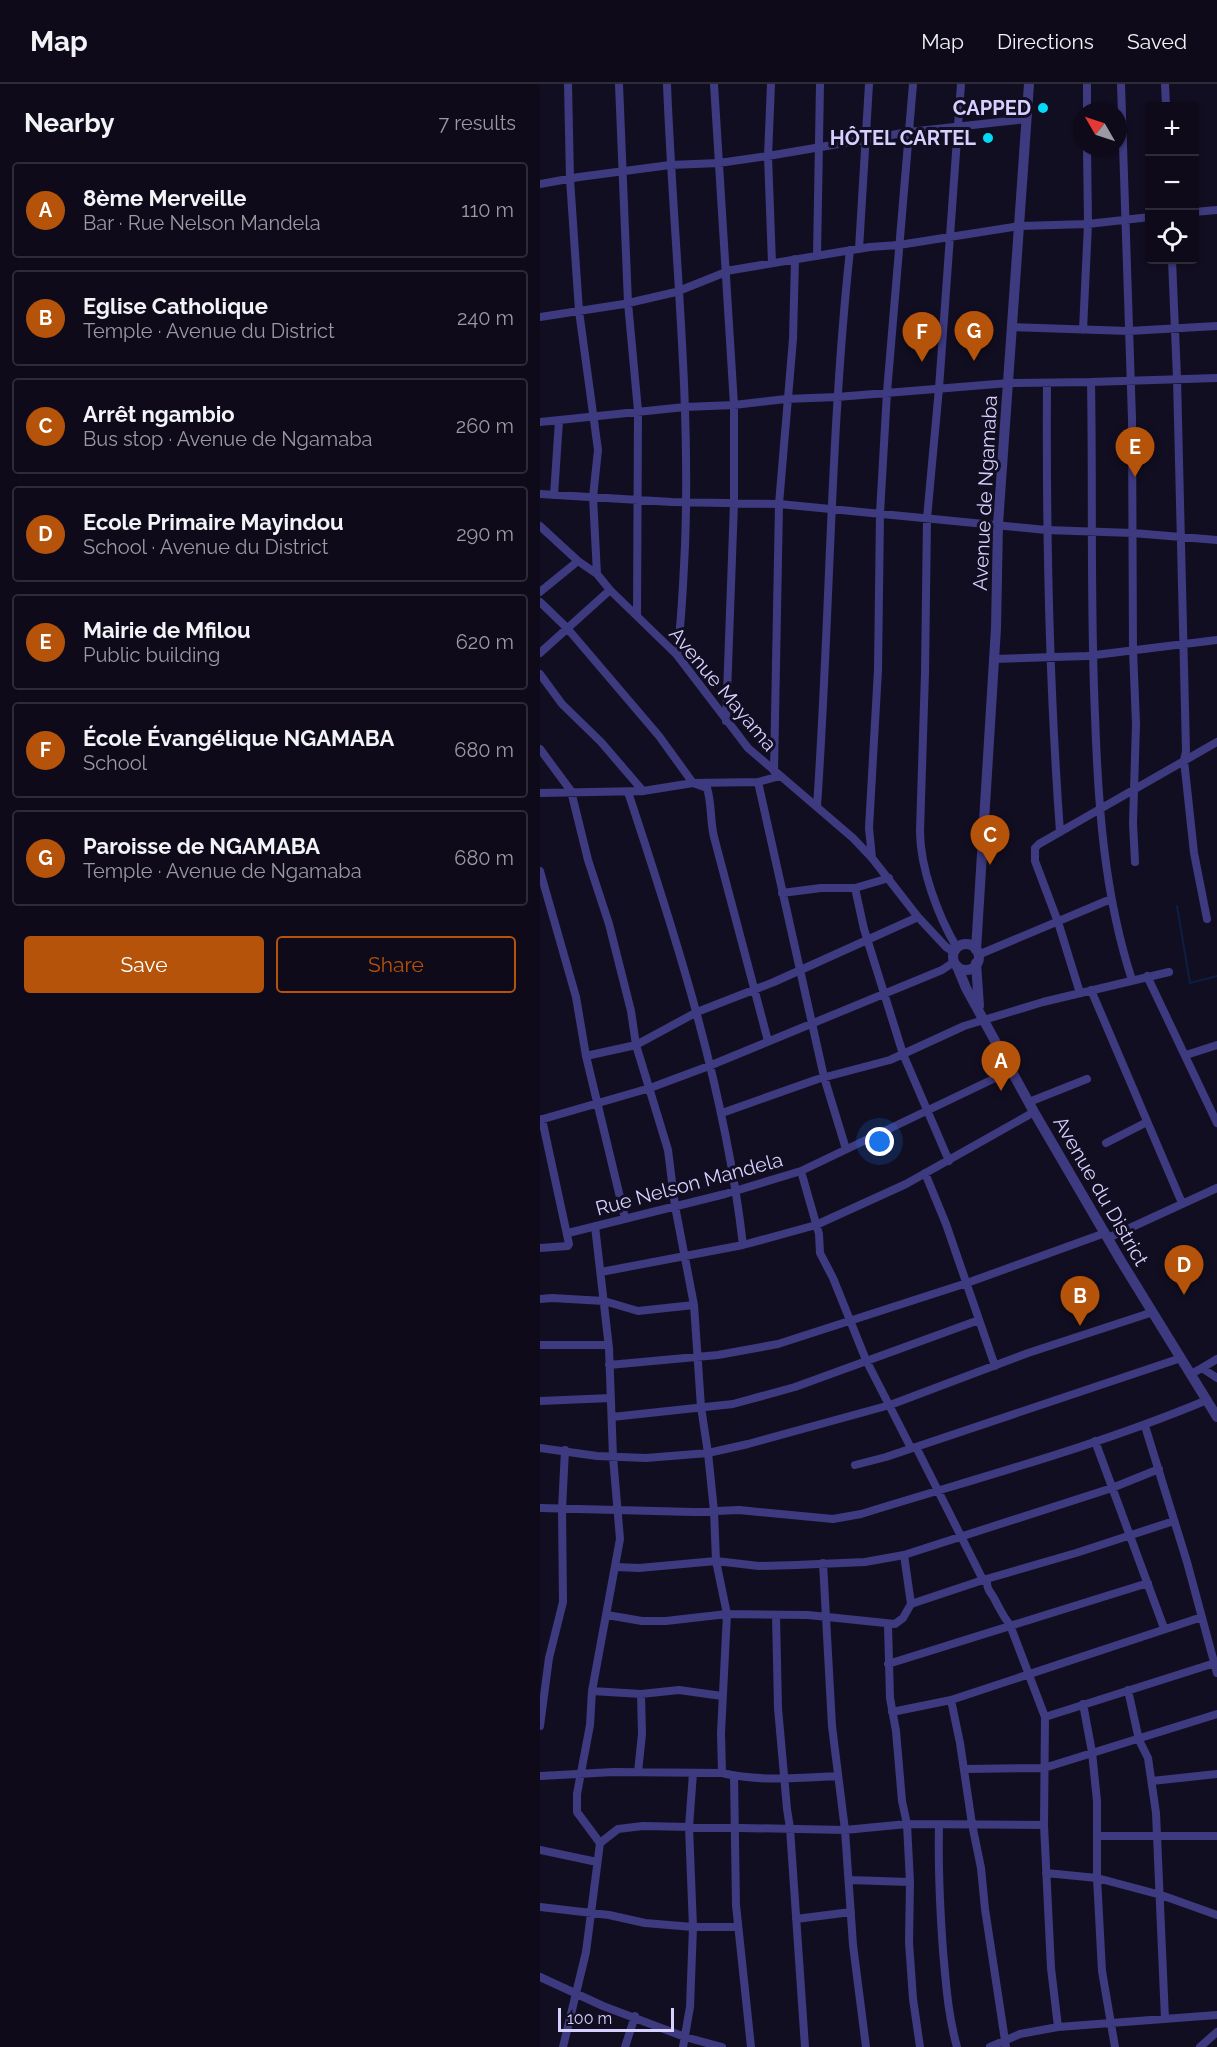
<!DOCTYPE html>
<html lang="en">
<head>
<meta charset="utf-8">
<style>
  body { margin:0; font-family:Raleway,sans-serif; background:#1c1827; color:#f1f3f6 }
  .controls { position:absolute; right:18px; top:18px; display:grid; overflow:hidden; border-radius:6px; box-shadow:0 2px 4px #0004 }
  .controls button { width:54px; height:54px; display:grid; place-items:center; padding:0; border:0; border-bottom:2px solid #2e2b39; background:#0e0a1a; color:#f1f3f6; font:30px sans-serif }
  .compass { position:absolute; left:533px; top:18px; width:54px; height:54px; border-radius:50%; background:#0e0a1a; box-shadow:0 2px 4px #0004; rotate:309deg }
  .scale { position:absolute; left:18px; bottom:15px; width:116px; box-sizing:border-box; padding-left:6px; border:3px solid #d6d0fe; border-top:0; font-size:16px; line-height:21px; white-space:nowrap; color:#d6d0fe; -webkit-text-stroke:4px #120e22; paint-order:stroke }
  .you { position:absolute; left:340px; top:1058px; width:21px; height:21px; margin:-15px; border:4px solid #fff; border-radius:50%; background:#1a73e8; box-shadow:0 0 0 9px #1a73e833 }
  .badge { display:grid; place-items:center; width:39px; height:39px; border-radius:50%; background:#b45309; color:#fff; font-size:20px; font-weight:700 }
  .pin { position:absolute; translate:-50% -50px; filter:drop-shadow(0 2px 3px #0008) }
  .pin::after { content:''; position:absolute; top:32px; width:21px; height:18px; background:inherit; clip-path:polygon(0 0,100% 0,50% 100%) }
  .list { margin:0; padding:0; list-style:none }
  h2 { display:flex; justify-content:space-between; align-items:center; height:78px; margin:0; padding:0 24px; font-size:26px }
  h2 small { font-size:20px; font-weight:400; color:#9b9aa2 }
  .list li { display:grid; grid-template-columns:39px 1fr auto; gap:18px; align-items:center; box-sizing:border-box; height:96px; margin:0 12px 12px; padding:0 12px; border:2px solid #2e2b39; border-radius:6px }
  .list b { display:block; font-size:22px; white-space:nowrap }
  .list p { margin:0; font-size:20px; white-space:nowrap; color:#9b9aa2 }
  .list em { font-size:20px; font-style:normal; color:#9b9aa2 }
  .actions { display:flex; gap:12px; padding:18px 24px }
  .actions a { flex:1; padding:14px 0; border:2px solid #b45309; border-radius:6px; text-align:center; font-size:21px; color:#b45309 }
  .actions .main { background:#b45309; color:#fff }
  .icon { flex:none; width:33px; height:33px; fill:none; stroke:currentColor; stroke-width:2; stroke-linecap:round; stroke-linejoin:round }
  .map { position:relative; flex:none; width:677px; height:1963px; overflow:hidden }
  header { display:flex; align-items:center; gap:36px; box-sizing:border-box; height:84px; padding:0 30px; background:#0e0a1a; border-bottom:2px solid #2e2b39 }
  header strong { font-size:28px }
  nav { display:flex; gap:33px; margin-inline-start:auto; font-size:21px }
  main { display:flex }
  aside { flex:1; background:#0e0a1a }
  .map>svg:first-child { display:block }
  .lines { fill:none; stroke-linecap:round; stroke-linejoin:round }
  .stream { stroke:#0c1f43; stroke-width:2 }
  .minor { stroke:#3e3a80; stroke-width:8 }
  .tertiary { stroke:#3e3a80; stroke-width:10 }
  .poi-dot { fill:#04d9f6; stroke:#120e22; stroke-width:2 }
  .labels { text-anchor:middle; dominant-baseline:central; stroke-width:6; stroke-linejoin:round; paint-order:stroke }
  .poi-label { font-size:20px; font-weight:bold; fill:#d6d0fe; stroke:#120e22; text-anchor:end }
  .street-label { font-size:20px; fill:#d6d0fe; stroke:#120e22 }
</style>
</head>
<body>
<header>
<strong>Map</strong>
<nav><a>Map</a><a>Directions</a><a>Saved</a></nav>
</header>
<main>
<aside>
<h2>Nearby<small>7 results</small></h2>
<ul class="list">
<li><span class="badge">A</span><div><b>8ème Merveille</b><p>Bar · Rue Nelson Mandela</p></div><em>110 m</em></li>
<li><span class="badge">B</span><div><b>Eglise Catholique</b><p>Temple · Avenue du District</p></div><em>240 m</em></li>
<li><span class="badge">C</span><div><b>Arrêt ngambio</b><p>Bus stop · Avenue de Ngamaba</p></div><em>260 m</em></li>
<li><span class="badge">D</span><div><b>Ecole Primaire Mayindou</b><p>School · Avenue du District</p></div><em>290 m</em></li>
<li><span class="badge">E</span><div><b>Mairie de Mfilou</b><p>Public building</p></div><em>620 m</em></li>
<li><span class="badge">F</span><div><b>École Évangélique NGAMABA</b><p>School</p></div><em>680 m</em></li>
<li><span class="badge">G</span><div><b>Paroisse de NGAMABA</b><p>Temple · Avenue de Ngamaba</p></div><em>680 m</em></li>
</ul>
<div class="actions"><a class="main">Save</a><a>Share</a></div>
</aside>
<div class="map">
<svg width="677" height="1963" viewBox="0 0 677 1963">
  <rect width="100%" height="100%" fill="#120e22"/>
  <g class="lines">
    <path class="stream" d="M637,822L650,899L677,892"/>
    <path class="minor" d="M28,0L30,95L39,227L58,366L53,413L57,490
      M79,0L88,219L98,327L97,532
      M127,0C133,154 151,308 145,462C143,499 142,535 137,571
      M174,0L194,321V419L186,637
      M231,0L228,72L232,179
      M547,0V27
      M581,0L592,335L593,566L596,640L593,739L595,778
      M625,0L626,22
      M0,100L39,93L130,81L179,79L228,72L369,48L487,35
      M654,128L677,126
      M319,165L329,0
      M277,172L280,0
      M632,176L637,294L646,667L644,676L654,769L667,835
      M186,187L330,163L359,161L480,142L548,140L610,133
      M0,233L84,220L136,208L186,188
      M472,243L589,247L677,242
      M543,246L548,140L547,63
      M551,298C553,409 550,520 555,631C558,721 564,810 592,896
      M507,299C506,449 509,598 520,748
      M0,338L145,323L194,321L246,315L297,313L469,299L551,298L677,294
      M0,410L132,418L239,420L506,446L593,449L677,456
      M14,411L19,337
      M0,442L38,477L57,490L70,506L137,571L208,664L313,754L332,774L378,833L406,863L414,868
      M0,508L38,477
      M0,518L27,544L119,652L153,699L167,704C172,720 170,737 174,753C192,821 210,889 228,957
      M0,569L70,506
      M453,575L547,572L677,556
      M0,590L22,620L61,658L103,707
      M0,665L31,707L48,776L69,840L91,927L96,961L128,1066L135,1122L154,1221L161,1323L168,1369L174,1427L176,1477L187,1530L181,1649L182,1689
      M234,687L239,420L253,255L255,175
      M218,698L284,993L306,1065
      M88,708C137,856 185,1005 203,1161
      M0,709L103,707L153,699L218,698L240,692
      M277,722C290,537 290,351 310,166
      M332,774L329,744L338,586L340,429L347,308L373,0
      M0,787L36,913L46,972L85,1134
      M315,804L324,845L363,970L409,1077
      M242,809L281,804H315L349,794
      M417,864C398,832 380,784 380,747L385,589L387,434L399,304L421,0
      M438,871L571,815
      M607,892L677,1039
      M551,906L642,1119
      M540,909L518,838L495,777V764L499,760L677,658
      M646,971L677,961
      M46,972L96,961L157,928L234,898L378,833
      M489,1018L547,995
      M182,1029L278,995L350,976L424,942L503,918L629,888
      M0,1036L110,1004L169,982L402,886L414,878
      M566,1059L607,1038
      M261,1087L279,1150L280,1169L293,1194L326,1276L371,1364
      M385,1089L406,1140L455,1282
      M55,1142L69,1264L73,1373L80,1455L52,1607L50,1641L37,1710V1728L60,1759
      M28,1149L185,1110L261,1087L472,986
      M568,1154L677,1104
      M0,1164L28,1162L29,1160L2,1035
      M61,1188L203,1161L276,1141L366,1100L494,1028
      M0,1215L12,1214L64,1217L98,1227L154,1221
      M0,1261H68
      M69,1281L178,1271L238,1260L427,1199L565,1149
      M662,1284L677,1275
      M651,1290L662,1284L677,1294
      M0,1317L71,1314
      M72,1333L193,1320L255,1303L439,1236
      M605,1342L647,1478L677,1589
      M555,1357L624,1544
      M376,1363L432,1474L443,1496L447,1499C447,1507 452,1509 455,1516C461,1527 462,1531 470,1541L505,1633L504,1741L511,1884L518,1943
      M0,1364L57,1372L106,1374L168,1369L208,1360L350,1321L488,1269L613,1228
      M315,1381L346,1373L641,1274
      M0,1424L153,1428L199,1426L293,1435L321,1430C437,1394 555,1363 667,1316
      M364,1471L371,1520
      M283,1479L292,1642L305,1746L313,1861L326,1963
      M76,1483L99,1484L176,1477L219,1482L256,1481L325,1478L364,1471L572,1404L619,1385
      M67,1531L102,1537H126L187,1530L268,1531L355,1540L363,1534L371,1520L443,1496L536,1469L634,1437
      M236,1531L238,1624L247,1725L250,1744L265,1963
      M348,1541L350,1614L356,1647L362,1717L367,1740L370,1798L369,1858L373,1915L380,1963
      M348,1580L608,1499
      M588,1606L599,1656L608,1674L616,1729L625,1935
      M52,1607L101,1610L139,1606L182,1612
      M411,1616L420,1659L432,1740L441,1784L445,1825L466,1963
      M543,1620L552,1668L557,1717V1794L562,1887L575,1963
      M352,1628L411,1616L662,1533
      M505,1633L675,1579
      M0,1642L9,1574L23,1518L22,1425L25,1366
      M425,1685L504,1684L677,1630
      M98,1688L102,1650L101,1610
      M0,1692L74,1688L182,1689C220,1698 260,1694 298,1692
      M194,1692L196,1821L211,1963
      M612,1697L677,1690
      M399,1742C398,1784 400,1825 403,1867C406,1900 408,1931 417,1963
      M559,1752H677
      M0,1766L57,1778
      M506,1789L557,1794L621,1811L677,1831
      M309,1796L370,1798
      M0,1823L69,1831L105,1839L153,1843H197
      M256,1835L311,1828
      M0,1893L63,1922L145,1953L182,1963
      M23,1963L46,1868L60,1759L78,1745L103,1742L305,1746L367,1740L504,1741
      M85,1963L95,1932
      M143,1963L150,1923L153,1843L149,1743L153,1689
      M450,1963L480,1950L518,1943L677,1931
      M660,1963L677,1948"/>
    <path class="tertiary" d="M413 873a13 13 0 1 1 26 0a13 13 0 1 1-26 0Z
      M436,866L456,544L458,440L489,0
      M436,879L439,922
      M417,882L426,904L494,1028L581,1177L677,1333"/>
  </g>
  <g class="poi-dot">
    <circle cx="503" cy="24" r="6"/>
    <circle cx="448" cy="54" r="6"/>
  </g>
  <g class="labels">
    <g class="poi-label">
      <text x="491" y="24">CAPPED</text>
      <text x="436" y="54">HÔTEL CARTEL</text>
    </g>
    <g class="street-label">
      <text transform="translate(445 409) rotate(-87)">Avenue de Ngamaba</text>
      <text transform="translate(183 605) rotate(50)">Avenue Mayama</text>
      <text transform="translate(149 1100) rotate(-15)">Rue Nelson Mandela</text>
      <text transform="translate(561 1107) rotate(60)">Avenue du District</text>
    </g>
  </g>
</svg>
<div class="controls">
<button>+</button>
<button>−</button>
<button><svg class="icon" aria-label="locate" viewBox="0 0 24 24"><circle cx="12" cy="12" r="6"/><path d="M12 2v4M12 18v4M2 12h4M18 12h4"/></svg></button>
</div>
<svg class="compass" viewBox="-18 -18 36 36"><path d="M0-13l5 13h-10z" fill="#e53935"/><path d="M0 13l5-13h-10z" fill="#9b9aa2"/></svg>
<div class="scale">100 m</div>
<div class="you"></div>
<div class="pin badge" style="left:461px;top:1007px">A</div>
<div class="pin badge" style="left:540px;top:1242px">B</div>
<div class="pin badge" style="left:450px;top:781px">C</div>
<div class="pin badge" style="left:644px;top:1211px">D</div>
<div class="pin badge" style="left:595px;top:393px">E</div>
<div class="pin badge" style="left:382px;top:278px">F</div>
<div class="pin badge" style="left:434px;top:277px">G</div>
</div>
</main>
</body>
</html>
